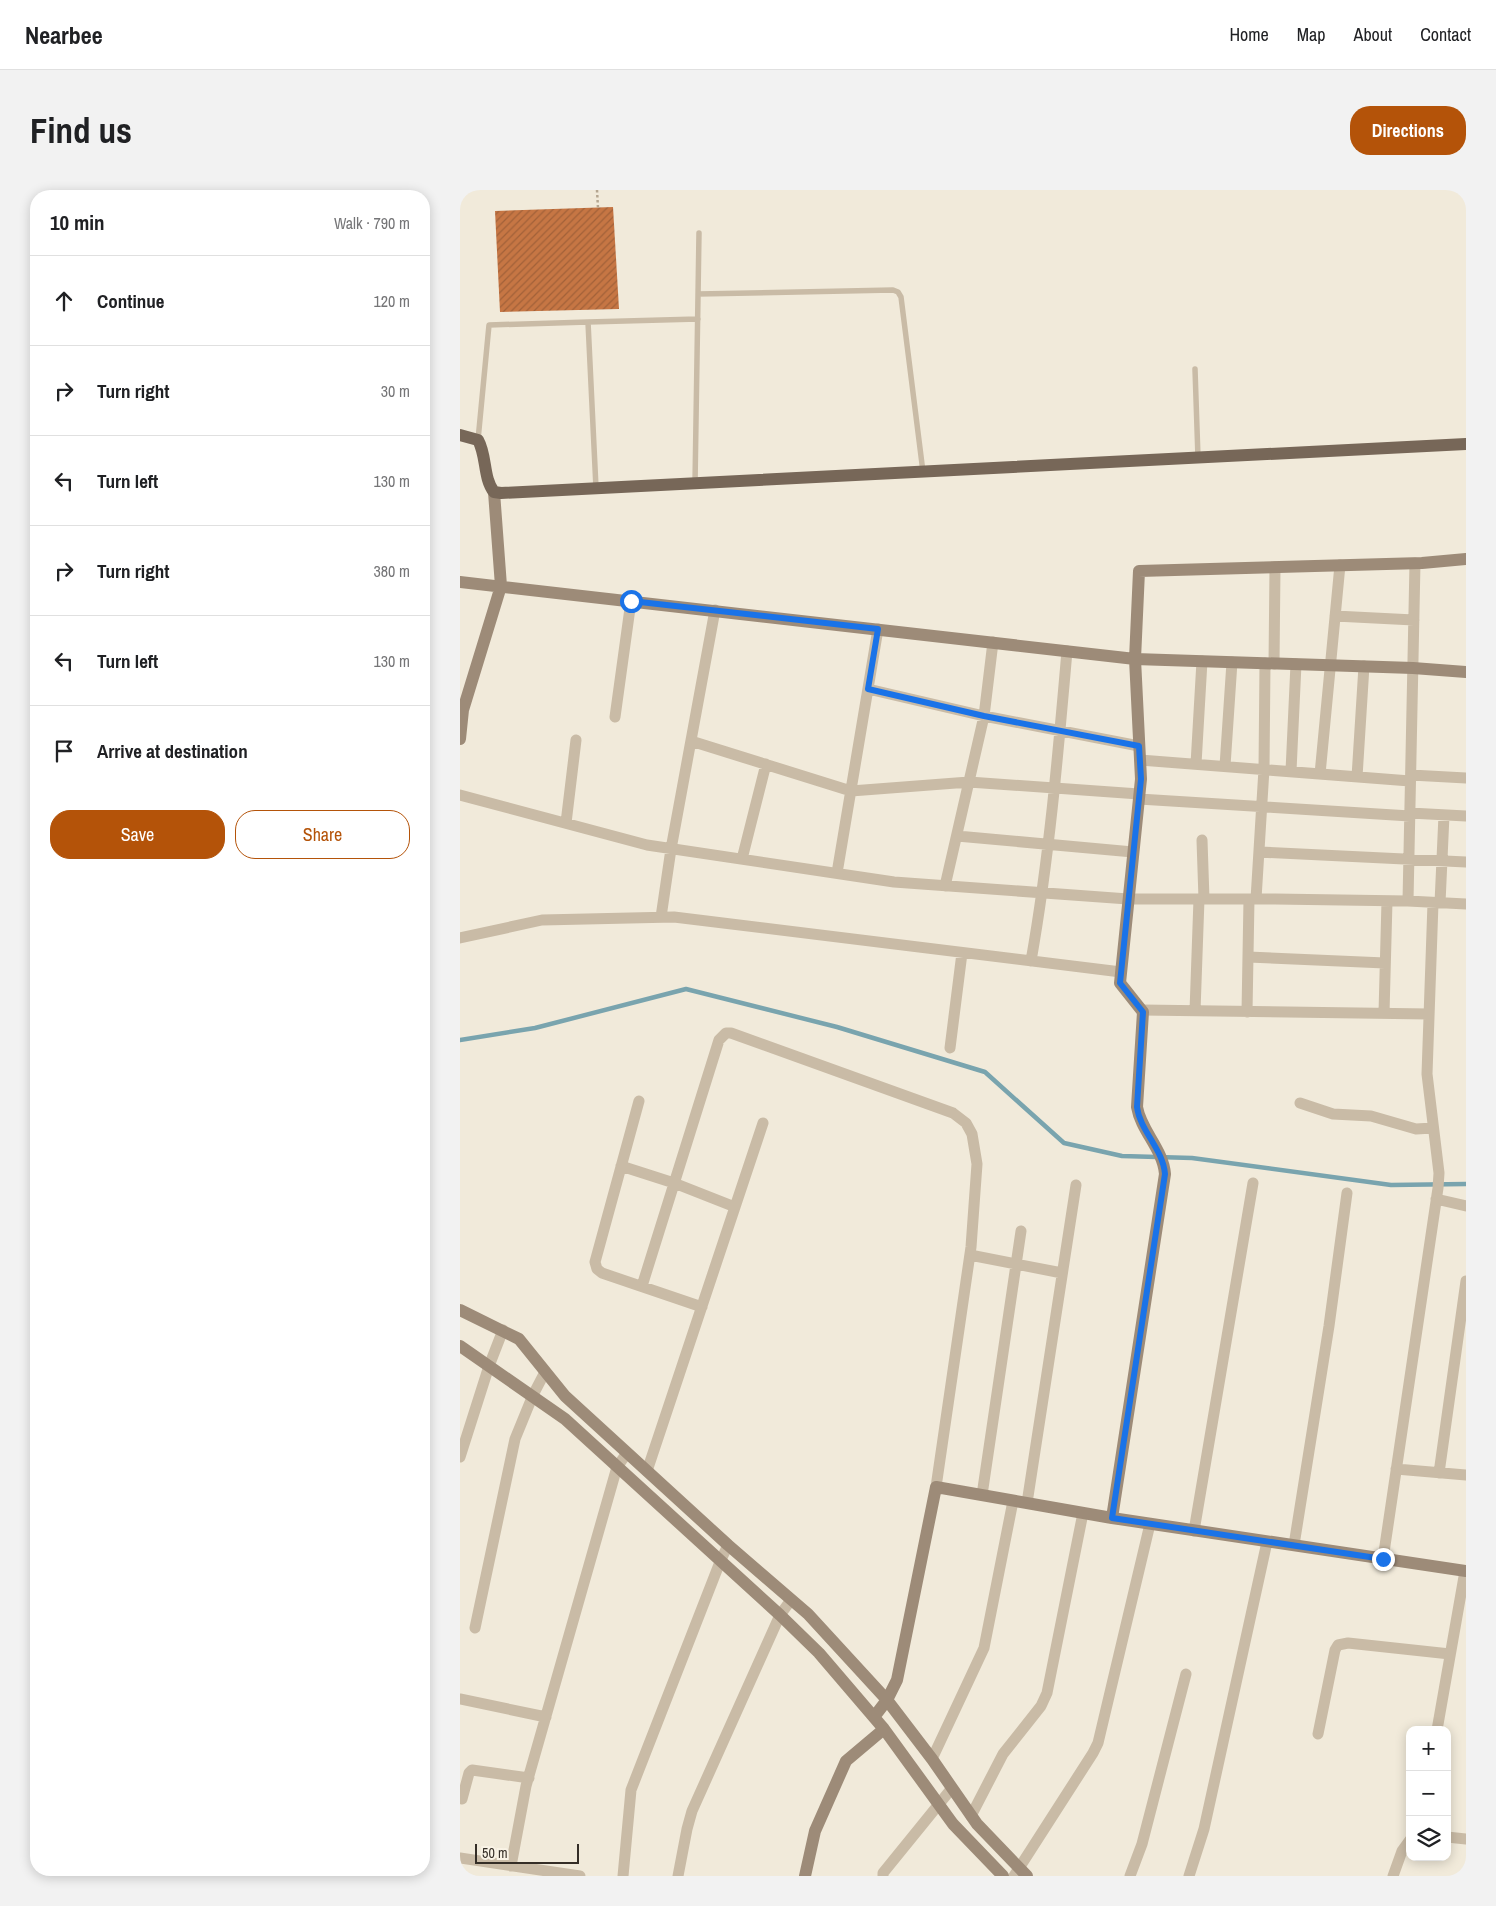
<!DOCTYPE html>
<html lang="en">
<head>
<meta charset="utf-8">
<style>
  body { margin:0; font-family:"Archivo Narrow",sans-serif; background:#f2f2f2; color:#202124 }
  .controls { position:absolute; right:15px; bottom:15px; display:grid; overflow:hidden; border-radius:10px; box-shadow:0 2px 12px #0003 }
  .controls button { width:45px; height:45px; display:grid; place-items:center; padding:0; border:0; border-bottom:1px solid #e0e0e0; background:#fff; color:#202124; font:25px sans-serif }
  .scale { position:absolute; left:15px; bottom:12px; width:104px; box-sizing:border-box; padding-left:5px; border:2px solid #352e27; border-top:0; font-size:14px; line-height:18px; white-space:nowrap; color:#352e27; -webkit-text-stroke:4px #f9f3e6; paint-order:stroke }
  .stop { position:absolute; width:15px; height:15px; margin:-11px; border:4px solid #1a73e8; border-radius:50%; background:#fff }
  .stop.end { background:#1a73e8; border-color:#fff; box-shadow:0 1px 5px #0008 }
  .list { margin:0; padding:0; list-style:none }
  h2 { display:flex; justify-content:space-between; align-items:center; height:65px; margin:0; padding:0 20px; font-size:21px }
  h2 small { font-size:16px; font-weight:400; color:#757577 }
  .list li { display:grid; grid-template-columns:32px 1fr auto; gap:15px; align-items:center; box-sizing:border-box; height:90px; padding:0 20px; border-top:1px solid #e0e0e0 }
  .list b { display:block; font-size:19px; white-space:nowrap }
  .list em { font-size:16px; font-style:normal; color:#757577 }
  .actions { display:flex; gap:10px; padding:15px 20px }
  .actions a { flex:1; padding:11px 0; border:1px solid #b45309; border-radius:20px; text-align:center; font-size:18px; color:#b45309 }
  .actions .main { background:#b45309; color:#fff }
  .icon { flex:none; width:28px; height:28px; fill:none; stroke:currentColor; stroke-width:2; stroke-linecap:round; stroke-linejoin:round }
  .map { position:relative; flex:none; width:1006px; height:1686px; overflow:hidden; border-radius:20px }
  header { display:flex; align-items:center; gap:30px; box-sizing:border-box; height:70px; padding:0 25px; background:#fff; border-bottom:1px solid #e0e0e0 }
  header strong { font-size:24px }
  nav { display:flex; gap:28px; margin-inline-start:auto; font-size:18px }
  .intro { display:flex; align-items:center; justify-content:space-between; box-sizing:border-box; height:120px; padding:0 30px }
  h1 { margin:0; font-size:35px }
  .button { padding:12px 22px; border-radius:20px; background:#b45309; color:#fff; font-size:18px; font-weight:700 }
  main { display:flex; gap:30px; padding:0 30px }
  aside { flex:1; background:#fff; border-radius:20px; box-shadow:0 2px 12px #0003 }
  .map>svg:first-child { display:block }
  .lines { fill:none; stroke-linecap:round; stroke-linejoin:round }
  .stream { stroke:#79a4ae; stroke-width:4.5 }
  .building { fill:url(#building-hatch) }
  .path { stroke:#b5a690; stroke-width:2.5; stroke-dasharray:2.5 2.5; stroke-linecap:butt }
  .lane { stroke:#c9bba6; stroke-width:5.5 }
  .street { stroke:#c9bba6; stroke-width:11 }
  .secondary { stroke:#9d8b78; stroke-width:12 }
  .primary { stroke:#776758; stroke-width:12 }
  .route { stroke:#1a73e8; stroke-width:6 }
</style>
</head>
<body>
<header>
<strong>Nearbee</strong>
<nav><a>Home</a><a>Map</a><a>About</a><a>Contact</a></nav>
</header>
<div class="intro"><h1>Find us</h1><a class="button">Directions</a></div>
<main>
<aside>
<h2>10 min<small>Walk · 790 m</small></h2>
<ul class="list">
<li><svg class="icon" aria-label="ahead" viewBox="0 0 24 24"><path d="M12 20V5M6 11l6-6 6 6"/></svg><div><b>Continue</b></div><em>120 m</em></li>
<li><svg class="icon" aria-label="right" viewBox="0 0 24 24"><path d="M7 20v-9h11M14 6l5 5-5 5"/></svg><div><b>Turn right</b></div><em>30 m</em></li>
<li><svg class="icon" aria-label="left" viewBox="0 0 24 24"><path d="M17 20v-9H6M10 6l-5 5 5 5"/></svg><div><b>Turn left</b></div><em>130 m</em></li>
<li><svg class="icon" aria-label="right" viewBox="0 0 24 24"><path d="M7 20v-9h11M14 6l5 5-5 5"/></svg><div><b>Turn right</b></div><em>380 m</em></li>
<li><svg class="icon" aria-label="left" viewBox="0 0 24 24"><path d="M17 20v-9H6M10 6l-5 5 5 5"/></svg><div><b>Turn left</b></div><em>130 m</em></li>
<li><svg class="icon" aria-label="arrive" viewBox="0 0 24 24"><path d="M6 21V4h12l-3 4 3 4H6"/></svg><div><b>Arrive at destination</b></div></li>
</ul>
<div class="actions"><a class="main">Save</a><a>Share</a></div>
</aside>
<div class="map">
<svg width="1006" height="1686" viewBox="0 0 1006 1686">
  <defs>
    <pattern id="building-hatch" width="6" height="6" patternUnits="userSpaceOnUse" patternTransform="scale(1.25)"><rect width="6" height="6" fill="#c67644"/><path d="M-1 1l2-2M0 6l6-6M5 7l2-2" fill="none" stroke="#a26139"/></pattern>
  </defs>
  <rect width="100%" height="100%" fill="#f1eada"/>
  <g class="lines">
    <path class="stream" d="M0,850L75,838L226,799L377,837L525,882L604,953L662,966L732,968L931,995L1006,994"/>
  </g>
  <path class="building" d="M153,17L159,119L40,122L35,21Z"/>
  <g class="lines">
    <path class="path" d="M137,0L138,18"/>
    <path class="lane" d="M238,104L433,100L438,102L441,107L463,282
      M128,132L238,129
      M735,179L738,268
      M18,250L29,135L128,132L136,298
      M235,294L239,43"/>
    <path class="street" d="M875,426L954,430
      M814,474L815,377
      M408,499L524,526L679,556
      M155,527L171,411
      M231,551L391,601L509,592L679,604
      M680,570L950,591
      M736,574L742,471
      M765,576L772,472
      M831,581L836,474
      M860,584L880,375
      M951,585L1006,588
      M897,587L904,476
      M0,605L187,655L434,692L668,709H815L948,711L955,373
      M679,609L950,626
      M950,623L1006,626
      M106,633L116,550
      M497,646L673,662
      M742,650L744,709
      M799,662L1006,672
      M282,669L306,574
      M377,683L418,439
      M485,696L524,526L533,452
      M796,709L804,579L805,473
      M948,711L1006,714
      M980,713L984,625
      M201,727L211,659L255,420
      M0,748L82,730L214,727L661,782
      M788,767L925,773
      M571,771C589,669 598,565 607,461
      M682,820L969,824
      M735,821L739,709
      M787,822L789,709
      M924,823L927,711
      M490,858L502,763
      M179,911L135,1072L137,1079L142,1083L242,1117
      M840,913L873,924L911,926L956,939L973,938
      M161,976L214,993L275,1017
      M976,1009L1006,1016
      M510,1065L602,1083
      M182,1096L259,850L266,843H271L493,923L506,933L512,944L517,974L511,1057L476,1297
      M0,1267L29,1176L43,1140
      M936,1279L1006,1285
      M187,1281L303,933
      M979,1283L1006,1091
      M522,1305L561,1041
      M567,1313L616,995
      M734,1341L793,993
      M834,1355L869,1136L887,1003
      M923,1369L978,998L979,983L967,884L973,713
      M15,1438L55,1249L73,1205L85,1182
      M0,1509L86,1527
      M977,1540L1005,1381
      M858,1544L875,1460L878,1455L888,1453L990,1464
      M472,1569L524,1458L553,1311
      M2,1609L9,1583L12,1580L69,1588
      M511,1626L543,1564L581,1516L587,1503L623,1323
      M987,1647L1006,1649
      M0,1668L120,1686
      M51,1676L66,1596L157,1277L167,1263
      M163,1686L171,1600L260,1372L268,1355
      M218,1686L227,1639L232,1621L320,1425L331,1410
      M423,1686V1683L492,1598
      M554,1686L633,1563L638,1553L690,1334
      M670,1686L682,1654L726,1484
      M729,1686L744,1639L807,1352
      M933,1686L942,1661L950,1650"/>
    <path class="secondary" d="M0,392L675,469L953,478L1006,482
      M0,549L3,520L41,396L34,302
      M0,1120L59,1149L105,1206L268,1355L348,1424L427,1510L472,1569L517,1634L567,1686
      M0,1156L105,1229L320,1425L359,1463L424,1539L493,1634L543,1686
      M652,1328L705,984C703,959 681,941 677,917L683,822L660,793L681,589L675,469L679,381L962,373L1006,369
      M414,1527L427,1510L437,1490L476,1297L652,1328L1006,1381
      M345,1686L355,1641L386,1571L424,1539"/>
    <path class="primary" d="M0,245L18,250C27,266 23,288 34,302L41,303L1006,254"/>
  </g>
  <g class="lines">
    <path class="route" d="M171,411L418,439L408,499L524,526L679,556L681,589L660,793L683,822L677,917C680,941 703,959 705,984L652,1328L923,1369"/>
  </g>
</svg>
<div class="controls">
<button>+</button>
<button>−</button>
<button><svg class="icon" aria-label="layers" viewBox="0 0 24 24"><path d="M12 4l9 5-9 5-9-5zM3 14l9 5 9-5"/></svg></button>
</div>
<div class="scale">50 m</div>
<div class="stop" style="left:171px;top:411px"></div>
<div class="stop end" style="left:923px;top:1369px"></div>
</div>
</main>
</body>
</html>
